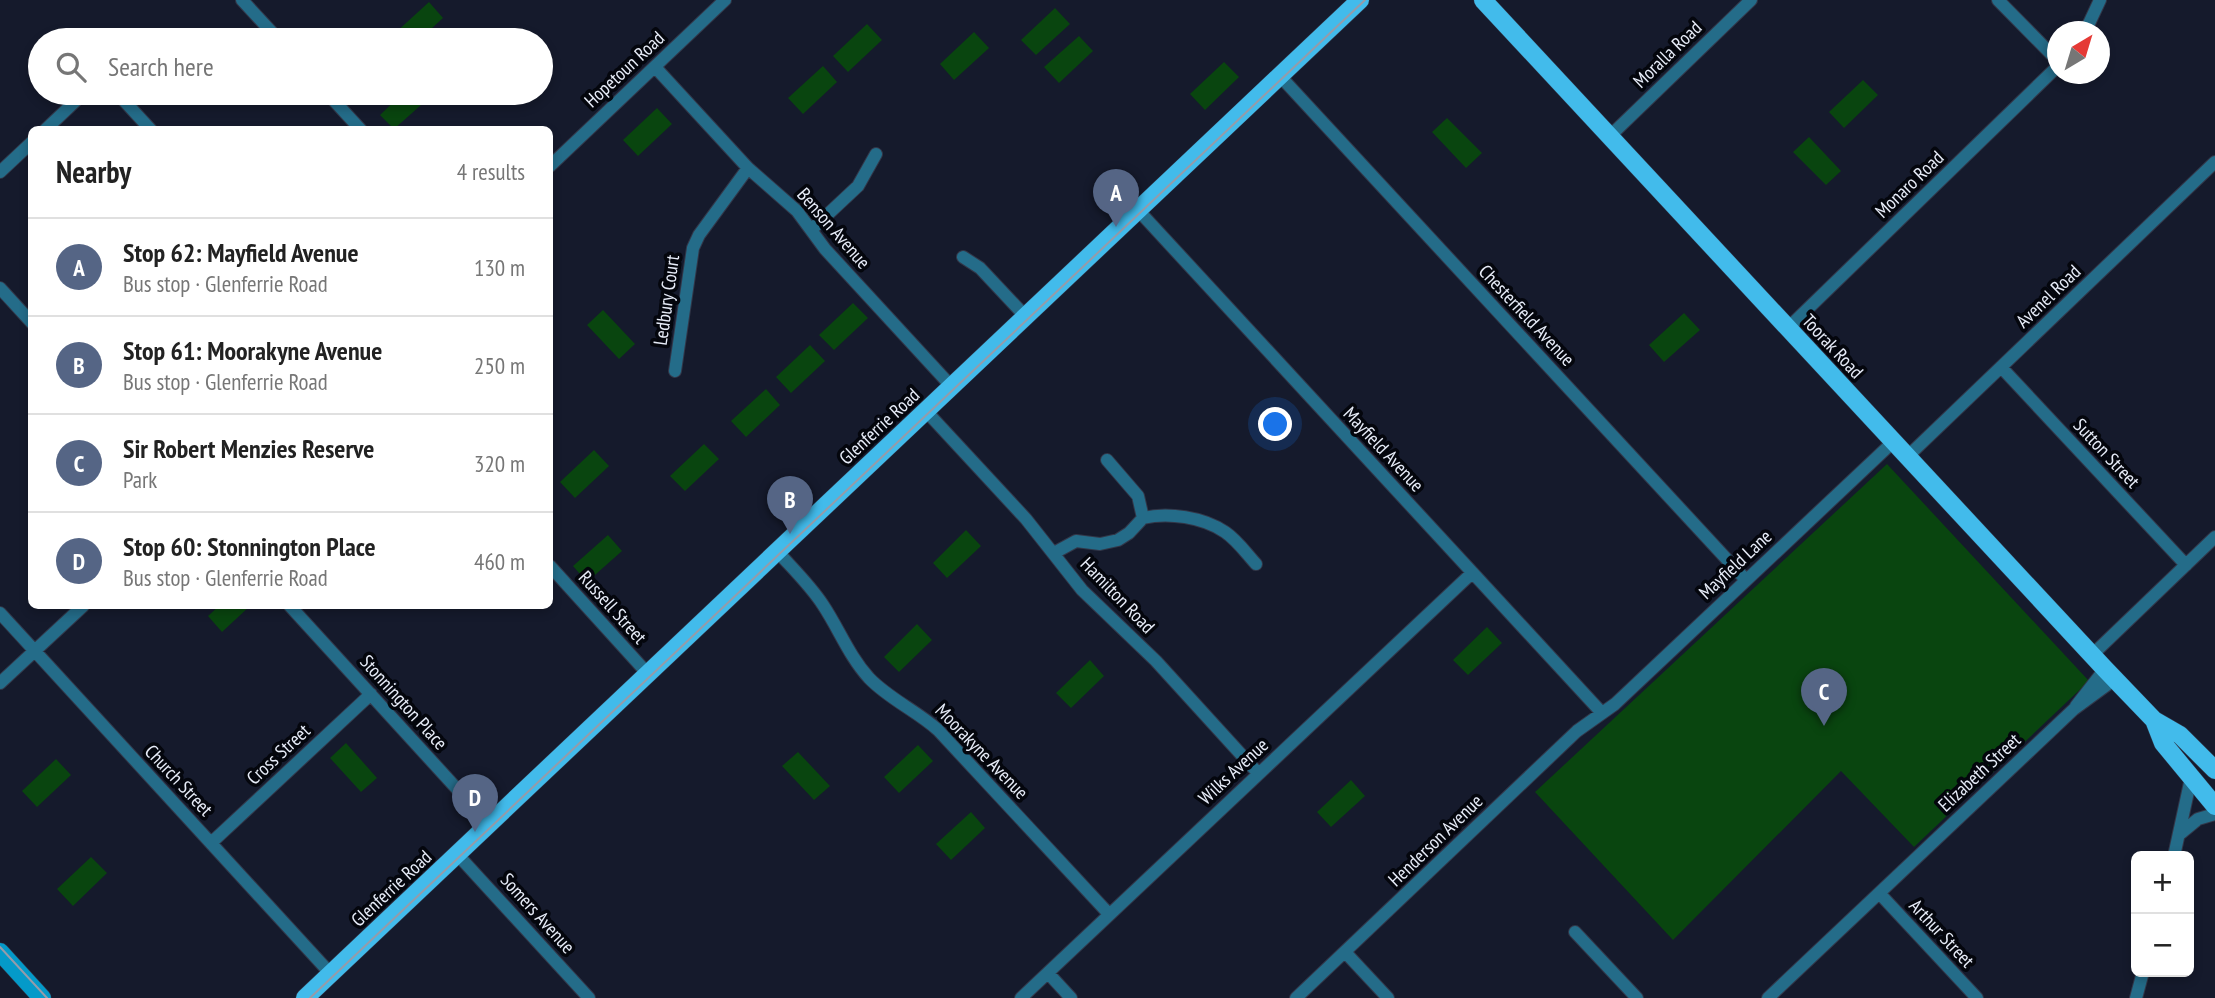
<!DOCTYPE html>
<html lang="en">
<head>
<meta charset="utf-8">
<style>
  body { margin:0; font-family:"PT Sans Narrow",sans-serif; background:#f2f2f2; color:#222 }
  .controls { position:absolute; right:21px; bottom:21px; display:grid; overflow:hidden; border-radius:10px; box-shadow:0 4px 10px #0003 }
  .controls button { width:63px; height:63px; display:grid; place-items:center; padding:0; border:0; border-bottom:2px solid #e0e0e0; background:#fff; color:#222; font:35px sans-serif }
  .compass { position:absolute; left:2047px; top:21px; width:63px; height:63px; border-radius:50%; background:#fff; box-shadow:0 4px 10px #0003; rotate:38deg }
  .you { position:absolute; left:1276px; top:425px; width:24px; height:24px; margin:-18px; border:5px solid #fff; border-radius:50%; background:#1a73e8; box-shadow:0 0 0 10px #1a73e833 }
  .badge { display:grid; place-items:center; width:46px; height:46px; border-radius:50%; background:#556585; color:#fff; font-size:23px; font-weight:700 }
  .pin { position:absolute; translate:-50% -58px; filter:drop-shadow(0 2px 4px #0008) }
  .pin::after { content:''; position:absolute; top:37px; width:24px; height:21px; background:inherit; clip-path:polygon(0 0,100% 0,50% 100%) }
  .list { margin:0; padding:0; list-style:none }
  h2 { display:flex; justify-content:space-between; align-items:center; height:91px; margin:0; padding:0 28px; font-size:30px }
  h2 small { font-size:23px; font-weight:400; color:#767676 }
  .list li { display:grid; grid-template-columns:46px 1fr auto; gap:21px; align-items:center; box-sizing:border-box; height:98px; padding:0 28px; border-top:2px solid #e0e0e0 }
  .list b { display:block; font-size:26px; white-space:nowrap }
  .list p { margin:0; font-size:23px; white-space:nowrap; color:#767676 }
  .list em { font-size:23px; font-style:normal; color:#767676 }
  .icon { flex:none; width:38px; height:38px; fill:none; stroke:currentColor; stroke-width:2; stroke-linecap:round; stroke-linejoin:round }
  .map { position:relative; flex:none; width:2215px; height:998px; overflow:hidden }
  .search { position:absolute; background:#fff; box-shadow:0 4px 10px #0003; left:28px; top:28px; width:525px; height:77px; display:flex; align-items:center; gap:18px; box-sizing:border-box; padding:0 24px; border-radius:38px; color:#767676; font-size:26px }
  .panel { position:absolute; background:#fff; box-shadow:0 4px 10px #0003; left:28px; top:126px; width:525px; height:483px; border-radius:10px }
  .map>svg:first-child { display:block }
  .green { fill:#09450f }
  .lines { fill:none; stroke-linecap:round; stroke-linejoin:round }
  .minor-casing { stroke:#323749; stroke-width:14 }
  .secondary-casing { stroke:#323749; stroke-width:19 }
  .primary-casing { stroke:#323749; stroke-width:19 }
  .minor { stroke:#246c89; stroke-width:12 }
  .secondary { stroke:#049ac9; stroke-width:18 }
  .primary { stroke:#42bbeb; stroke-width:18 }
  .tram { stroke:#969ba9; stroke-width:2 }
  .labels { text-anchor:middle; dominant-baseline:central; stroke-width:7; stroke-linejoin:round; paint-order:stroke }
  .street-label { font-size:19px; fill:#e7ecf8; stroke:#04060d }
</style>
</head>
<body>
<div class="map">
<svg width="2215" height="998" viewBox="0 0 2215 998">
  <rect width="100%" height="100%" fill="#151a2c"/>
  <path class="green" d="M429,2L443,18L419,40H400L394,34Z
    M1055,8L1070,24L1036,55L1021,40Z
    M867,24L882,40L848,72L833,56Z
    M974,32L989,48L954,80L940,64Z
    M1079,36L1093,51L1059,83L1044,67Z
    M1224,62L1239,77L1205,110L1190,94Z
    M823,66L837,82L803,114L788,98Z
    M1863,80L1878,95L1844,128L1829,112Z
    M403,93H424L429,98L394,129L380,115Z
    M657,108L672,124L638,156L623,140Z
    M1447,118L1482,153L1466,168L1432,132Z
    M1809,137L1841,171L1826,185L1793,152Z
    M853,303L868,318L834,350L819,335Z
    M603,310L635,344L619,359L587,325Z
    M1684,313L1700,330L1664,362L1649,345Z
    M810,345L825,361L791,393L776,377Z
    M766,389L780,405L746,437L731,421Z
    M704,444L719,459L685,491L670,476Z
    M594,450L609,466L575,498L560,482Z
    M1887,464L2089,681L1914,847L1841,771L1673,940L1535,792Z
    M966,530L981,546L947,578L933,563Z
    M608,535L622,551L587,582L573,566Z
    M219,606H250L222,632L208,616Z
    M917,624L932,640L899,672L884,657Z
    M1487,627L1502,643L1468,675L1453,660Z
    M1090,660L1104,676L1071,708L1056,693Z
    M346,743L377,778L361,792L330,758Z
    M918,745L933,761L899,793L884,777Z
    M798,752L830,786L814,800L782,766Z
    M56,759L71,775L37,807L22,791Z
    M1351,780L1365,796L1331,827L1317,812Z
    M971,812L985,828L951,860L936,844Z
    M91,857L107,873L73,906L57,889Z"/>
  <g class="lines">
    <g class="minor-casing">
      <path id="minor" d="M242,0L279,40
        M1998,0L2058,61
        M2085,32L2100,0
        M655,67L748,168L797,211L825,249L952,387
        M1280,76L1746,580
        M117,93L151,130
        M327,93L361,130
        M45,130L84,93
        M1610,136L1751,0
        M550,166L725,0
        M0,172L32,142
        M1138,210L1602,713
        M811,230L858,186L876,154
        M963,257L980,268L1026,317
        M0,288L32,323
        M1788,328L2058,66
        M2001,367L2186,565
        M675,371L693,248L699,235L748,168
        M926,411L1026,519L1082,590L1156,661L1258,773
        M1907,457L2215,162
        M1107,460L1138,496L1143,518
        M777,551C793,569 810,585 823,605C839,629 849,656 869,678C889,699 917,711 938,730L1109,914
        M1054,553L1076,541L1100,544L1118,540L1129,533L1143,518C1168,512 1203,517 1225,532C1237,540 1246,553 1256,564
        M550,566L648,674
        M290,606L489,824
        M0,613L330,973
        M2092,655L2215,537
        M0,683L83,606
        M2076,706L2105,669
        M2181,833L2198,819L2215,814
        M211,843L371,694
        M457,854L589,998
        M2174,856L2191,778
        M1880,894L1977,998
        M1575,932L1637,998
        M1345,952L1388,998
        M1048,973L1071,998
        M1021,998L1472,573
        M1296,998L1577,731L1615,704L1893,442
        M1768,998L2074,709L2115,679
        M2136,998L2143,972"/>
    </g>
    <g class="secondary-casing">
      <path id="secondary" d="M0,952L42,998"/>
    </g>
    <g class="primary-casing">
      <path id="primary" d="M1483,0L2105,669L2154,720L2180,735L2215,770
        M2154,720L2163,743L2215,806
        M305,998L1360,0"/>
    </g>
    <use href="#minor" class="minor"/>
    <use href="#secondary" class="secondary"/>
    <use href="#primary" class="primary"/>
    <path class="tram" d="M0,947L47,998
      M310,998L1365,0"/>
  </g>
  <g class="labels">
    <g class="street-label">
      <text transform="translate(1667 54) rotate(-44)">Moralla Road</text>
      <text transform="translate(624 69) rotate(-43)">Hopetoun Road</text>
      <text transform="translate(1909 184) rotate(-44)">Monaro Road</text>
      <text transform="translate(834 228) rotate(49)">Benson Avenue</text>
      <text transform="translate(2048 296) rotate(-44)">Avenel Road</text>
      <text transform="translate(666 300) rotate(-82)">Ledbury Court</text>
      <text transform="translate(1527 315) rotate(47)">Chesterfield Avenue</text>
      <text transform="translate(1833 346) rotate(47)">Toorak Road</text>
      <text transform="translate(879 426) rotate(-43)">Glenferrie Road</text>
      <text transform="translate(1384 449) rotate(47)">Mayfield Avenue</text>
      <text transform="translate(2107 453) rotate(47)">Sutton Street</text>
      <text transform="translate(1735 564) rotate(-43)">Mayfield Lane</text>
      <text transform="translate(1118 595) rotate(46)">Hamilton Road</text>
      <text transform="translate(613 607) rotate(48)">Russell Street</text>
      <text transform="translate(404 702) rotate(48)">Stonnington Place</text>
      <text transform="translate(982 751) rotate(46)">Moorakyne Avenue</text>
      <text transform="translate(278 754) rotate(-43)">Cross Street</text>
      <text transform="translate(1233 771) rotate(-43)">Wilks Avenue</text>
      <text transform="translate(1979 772) rotate(-43)">Elizabeth Street</text>
      <text transform="translate(179 780) rotate(47)">Church Street</text>
      <text transform="translate(1435 840) rotate(-44)">Henderson Avenue</text>
      <text transform="translate(391 888) rotate(-43)">Glenferrie Road</text>
      <text transform="translate(538 913) rotate(48)">Somers Avenue</text>
      <text transform="translate(1942 933) rotate(47)">Arthur Street</text>
    </g>
  </g>
</svg>
<div class="controls">
<button>+</button>
<button>−</button>
</div>
<svg class="compass" viewBox="-18 -18 36 36"><path d="M0-13l5 13h-10z" fill="#e53935"/><path d="M0 13l5-13h-10z" fill="#767676"/></svg>
<div class="you"></div>
<div class="pin badge" style="left:1116px;top:227px">A</div>
<div class="pin badge" style="left:790px;top:534px">B</div>
<div class="pin badge" style="left:1824px;top:726px">C</div>
<div class="pin badge" style="left:475px;top:832px">D</div>
<div class="search"><svg class="icon" aria-label="search" viewBox="0 0 24 24"><circle cx="10" cy="10" r="6"/><path d="M15 15l6 6"/></svg>Search here</div>
<section class="panel">
<h2>Nearby<small>4 results</small></h2>
<ul class="list">
<li><span class="badge">A</span><div><b>Stop 62: Mayfield Avenue</b><p>Bus stop · Glenferrie Road</p></div><em>130 m</em></li>
<li><span class="badge">B</span><div><b>Stop 61: Moorakyne Avenue</b><p>Bus stop · Glenferrie Road</p></div><em>250 m</em></li>
<li><span class="badge">C</span><div><b>Sir Robert Menzies Reserve</b><p>Park</p></div><em>320 m</em></li>
<li><span class="badge">D</span><div><b>Stop 60: Stonnington Place</b><p>Bus stop · Glenferrie Road</p></div><em>460 m</em></li>
</ul>
</section>
</div>
</body>
</html>
